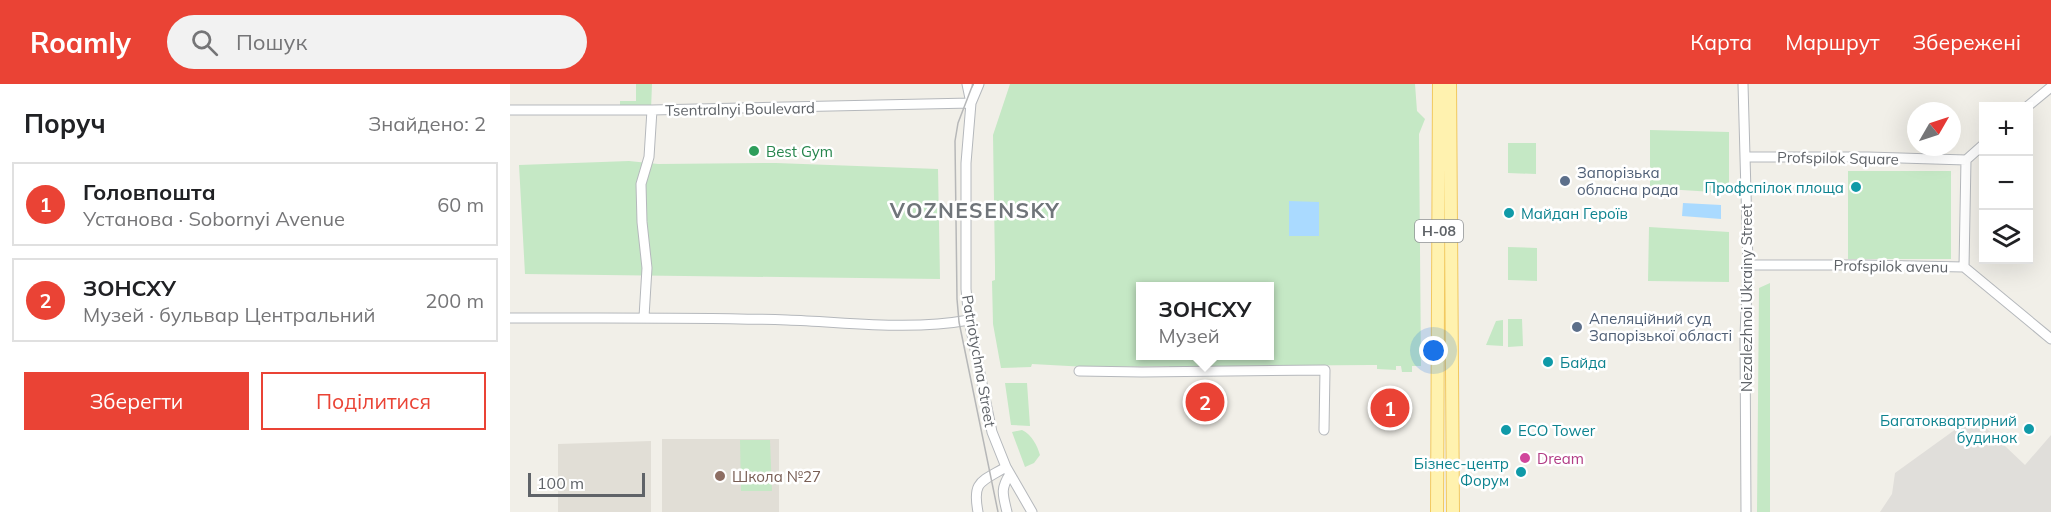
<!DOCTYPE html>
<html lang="uk">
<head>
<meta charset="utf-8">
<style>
  body { margin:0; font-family:Mulish,sans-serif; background:#f2f2f2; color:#202124 }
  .controls { position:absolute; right:18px; top:18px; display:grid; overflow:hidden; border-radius:0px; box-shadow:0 6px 24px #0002 }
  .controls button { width:54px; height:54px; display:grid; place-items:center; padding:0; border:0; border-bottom:2px solid #e0e0e0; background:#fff; color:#202124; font:30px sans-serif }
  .compass { position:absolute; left:1397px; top:18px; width:54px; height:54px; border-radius:50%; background:#fff; box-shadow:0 6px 24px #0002; rotate:51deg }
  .scale { position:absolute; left:18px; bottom:15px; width:117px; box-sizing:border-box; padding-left:6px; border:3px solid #5f6368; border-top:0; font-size:16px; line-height:21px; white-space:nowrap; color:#5f6368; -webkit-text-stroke:4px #fff; paint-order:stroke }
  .you { position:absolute; left:924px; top:267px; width:21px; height:21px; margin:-15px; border:4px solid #fff; border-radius:50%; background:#1a73e8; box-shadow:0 0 0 9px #1a73e833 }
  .badge { display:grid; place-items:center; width:39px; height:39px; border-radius:50%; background:#ea4335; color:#fff; font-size:20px; font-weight:700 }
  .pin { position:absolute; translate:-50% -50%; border:3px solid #fff; box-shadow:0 2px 6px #0006 }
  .popup { position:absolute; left:626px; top:198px; width:138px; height:78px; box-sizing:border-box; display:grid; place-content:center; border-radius:0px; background:#fff; filter:drop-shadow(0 2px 4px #0005); font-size:20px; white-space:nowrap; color:#757577 }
  .popup b { font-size:22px; color:#202124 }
  .popup::after { content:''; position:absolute; left:50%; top:100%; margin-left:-12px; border:12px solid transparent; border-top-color:#fff }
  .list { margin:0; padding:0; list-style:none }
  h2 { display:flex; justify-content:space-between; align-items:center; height:78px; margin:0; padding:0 24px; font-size:26px }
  h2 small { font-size:20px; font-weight:400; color:#757577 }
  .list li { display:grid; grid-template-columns:39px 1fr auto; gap:18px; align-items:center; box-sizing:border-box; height:84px; margin:0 12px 12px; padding:0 12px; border:2px solid #e0e0e0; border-radius:0px }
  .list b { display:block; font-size:22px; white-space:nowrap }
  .list p { margin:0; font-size:20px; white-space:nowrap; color:#757577 }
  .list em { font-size:20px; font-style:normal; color:#757577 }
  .actions { display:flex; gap:12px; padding:18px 24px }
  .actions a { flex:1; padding:14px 0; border:2px solid #ea4335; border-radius:0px; text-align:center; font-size:21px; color:#ea4335 }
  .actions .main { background:#ea4335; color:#fff }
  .icon { flex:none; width:33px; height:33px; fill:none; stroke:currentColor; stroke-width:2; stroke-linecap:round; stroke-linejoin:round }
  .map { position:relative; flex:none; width:1541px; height:428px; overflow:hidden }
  header { display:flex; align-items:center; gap:36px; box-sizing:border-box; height:84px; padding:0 30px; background:#ea4335; color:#fff }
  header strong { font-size:28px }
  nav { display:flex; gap:33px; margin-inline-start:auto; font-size:21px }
  .search { width:420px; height:54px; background:#f2f2f2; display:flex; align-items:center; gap:15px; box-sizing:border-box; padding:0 21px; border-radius:33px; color:#757577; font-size:22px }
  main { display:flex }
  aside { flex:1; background:#fff }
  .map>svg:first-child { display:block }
  .industrial { fill:#e0deda }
  .education { fill:#e1ded6 }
  .green { fill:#c5e8c5; fill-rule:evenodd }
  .water { fill:#aadaff }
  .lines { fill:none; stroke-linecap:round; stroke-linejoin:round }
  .minor-casing { stroke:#b5b8bc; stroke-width:11 }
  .major-casing { stroke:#f2c960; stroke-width:14 }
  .minor { stroke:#fff; stroke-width:9 }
  .major { stroke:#fff2af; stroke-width:12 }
  .tram { stroke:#b6b7b8; stroke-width:1.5 }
  .leisure-dot { fill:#2e9e5b; stroke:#fff; stroke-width:2 }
  .service-dot { fill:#5c6f8a; stroke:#fff; stroke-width:2 }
  .culture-dot { fill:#0f9aa8; stroke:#fff; stroke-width:2 }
  .hotel-dot { fill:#d1479c; stroke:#fff; stroke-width:2 }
  .education-dot { fill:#8d6e63; stroke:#fff; stroke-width:2 }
  .labels { text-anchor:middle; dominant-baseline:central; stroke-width:5; stroke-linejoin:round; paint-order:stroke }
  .shield { fill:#fff; stroke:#8f9295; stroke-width:1.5 }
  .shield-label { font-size:14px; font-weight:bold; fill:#5f6368 }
  .street-label { font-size:15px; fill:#5f6368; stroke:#fff }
  .leisure-label { font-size:15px; fill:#27864d; stroke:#fff; text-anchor:start }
  .service-label { font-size:15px; fill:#4e5e75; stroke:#fff; text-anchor:start }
  .culture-label { font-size:15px; fill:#0d838f; stroke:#fff; text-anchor:end }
  .hotel-label { font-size:15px; fill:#b23c85; stroke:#fff; text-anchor:start }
  .education-label { font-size:15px; fill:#785e54; stroke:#fff; text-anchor:start }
  .district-label { font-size:21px; font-weight:bold; letter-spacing:1.5px; fill:#70757a; stroke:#fff }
</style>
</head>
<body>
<header>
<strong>Roamly</strong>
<div class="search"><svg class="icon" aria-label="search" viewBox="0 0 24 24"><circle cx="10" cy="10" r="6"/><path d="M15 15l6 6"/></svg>Пошук</div>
<nav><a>Карта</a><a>Маршрут</a><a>Збережені</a></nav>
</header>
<main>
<aside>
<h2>Поруч<small>Знайдено: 2</small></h2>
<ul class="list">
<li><span class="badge">1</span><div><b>Головпошта</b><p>Установа · Sobornyi Avenue</p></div><em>60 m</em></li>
<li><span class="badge">2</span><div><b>ЗОНСХУ</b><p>Музей · бульвар Центральний</p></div><em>200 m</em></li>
</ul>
<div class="actions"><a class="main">Зберегти</a><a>Поділитися</a></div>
</aside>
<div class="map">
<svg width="1541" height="428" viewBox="0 0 1541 428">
  <rect width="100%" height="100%" fill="#f1efe8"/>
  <path class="industrial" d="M1460,342L1476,344L1515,381L1541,351V428H1370L1382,410L1385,389L1446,345Z"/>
  <path class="education" d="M152,355H269V428H152Z
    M141,357V428H48V360Z"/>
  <path class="green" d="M126,0H142L141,26H110V17H126Z
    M500,0H905L907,27L915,35L909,50L911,282H902V288H892L891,282H886V286L867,285V281H860L702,282V284L660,285L659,282L577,283L522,280L521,283L491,284L483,240L482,197L485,196V182L483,51ZM630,202H760V272H630Z
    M1140,46L1219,48V109L1140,104Z
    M998,59H1026V90L998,89Z
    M119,77L148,80L266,79L428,85L430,195L15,190L9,81Z
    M1338,87H1441V175H1338Z
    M1139,143L1219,148V198L1138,197Z
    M998,163L1027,164V197L998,196Z
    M1260,199V428H1247L1249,204Z
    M998,235H1012L1013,262L998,263Z
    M993,236V262L976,261L986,237Z
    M495,299H517L520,342L501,341Z
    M512,346C522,351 527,361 530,371L524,379L515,383L502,348Z
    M230,356H260L262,407H231Z"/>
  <path class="water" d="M779,117L809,118V152H779Z
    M1173,119L1211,121V135L1172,132Z"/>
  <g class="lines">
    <g class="minor-casing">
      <path id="minor" d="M457,0L461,19L456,79V205L459,236L482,348L496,383L522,428
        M1233,0L1238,181L1235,251L1236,428
        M461,19L469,0
        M1518,22L1541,3
        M0,26H142L461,19
        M1236,73H1358L1456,76
        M1456,76L1474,60
        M1238,181H1353L1454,183L1456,76
        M1454,183L1541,255
        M134,233L137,184L132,138L131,100L139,73L142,26
        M0,234C93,234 185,233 277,236C337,238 399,247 459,236
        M569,287L632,288L815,286L814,346
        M468,428C462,397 471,398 496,383
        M497,428C493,411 490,405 500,390"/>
    </g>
    <g class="major-casing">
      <path id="major" d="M940,0L943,428
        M927,428L929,0"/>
    </g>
    <use href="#minor" class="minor"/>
    <use href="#major" class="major"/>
    <path class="tram" d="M463,0L448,39L445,57L447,215L449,238L488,428"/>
  </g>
  <circle class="leisure-dot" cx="244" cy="67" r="6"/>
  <g class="service-dot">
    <circle cx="1055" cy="97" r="6"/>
    <circle cx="1067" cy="243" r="6"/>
  </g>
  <g class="culture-dot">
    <circle cx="1346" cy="103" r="6"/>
    <circle cx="999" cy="129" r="6"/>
    <circle cx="1038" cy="278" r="6"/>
    <circle cx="1519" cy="345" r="6"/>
    <circle cx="996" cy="346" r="6"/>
    <circle cx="1011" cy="388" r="6"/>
  </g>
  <circle class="hotel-dot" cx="1015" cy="374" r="6"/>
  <circle class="education-dot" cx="210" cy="392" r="6"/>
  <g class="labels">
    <rect class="shield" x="905" y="136" width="48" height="22" rx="4.5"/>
    <g class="shield-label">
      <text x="929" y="147">Н-08</text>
    </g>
    <g class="street-label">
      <text transform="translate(230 25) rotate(-1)">Tsentralnyi Boulevard</text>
      <text transform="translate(1328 74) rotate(1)">Profspilok Square</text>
      <text transform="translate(1381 182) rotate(1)">Profspilok avenu</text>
      <text transform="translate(1236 214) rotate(-90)">Nezalezhnoi Ukrainy Street</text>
      <text transform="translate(469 277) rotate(80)">Patriotychna Street</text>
    </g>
    <g class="leisure-label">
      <text x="256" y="67">Best Gym</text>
    </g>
    <g class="service-label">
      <text x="1067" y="88">Запорізька<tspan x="1067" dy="17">обласна рада</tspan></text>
      <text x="1079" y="234">Апеляційний суд<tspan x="1079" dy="17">Запорізької області</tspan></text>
    </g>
    <g class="culture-label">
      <text x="1334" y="103">Профспілок площа</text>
      <text x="1011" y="129" text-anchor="start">Майдан Героїв</text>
      <text x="1050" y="278" text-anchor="start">Байда</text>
      <text x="1507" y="336">Багатоквартирний<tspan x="1507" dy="17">будинок</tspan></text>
      <text x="1008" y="346" text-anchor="start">ECO Tower</text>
      <text x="999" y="379">Бізнес-центр<tspan x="999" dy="17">Форум</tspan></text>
    </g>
    <g class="hotel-label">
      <text x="1027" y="374">Dream</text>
    </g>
    <g class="education-label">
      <text x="222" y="392">Школа №27</text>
    </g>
    <g class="district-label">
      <text x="465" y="126">VOZNESENSKY</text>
    </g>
  </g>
</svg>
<div class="controls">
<button>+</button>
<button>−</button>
<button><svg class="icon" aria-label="layers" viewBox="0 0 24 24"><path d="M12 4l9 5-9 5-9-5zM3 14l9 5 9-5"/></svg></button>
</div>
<svg class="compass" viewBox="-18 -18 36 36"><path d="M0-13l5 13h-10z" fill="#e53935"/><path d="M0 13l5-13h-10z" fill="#757577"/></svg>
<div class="scale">100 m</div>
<div class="you"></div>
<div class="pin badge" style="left:880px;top:324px">1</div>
<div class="pin badge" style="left:695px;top:318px">2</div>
<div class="popup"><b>ЗОНСХУ</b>Музей</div>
</div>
</main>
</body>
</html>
